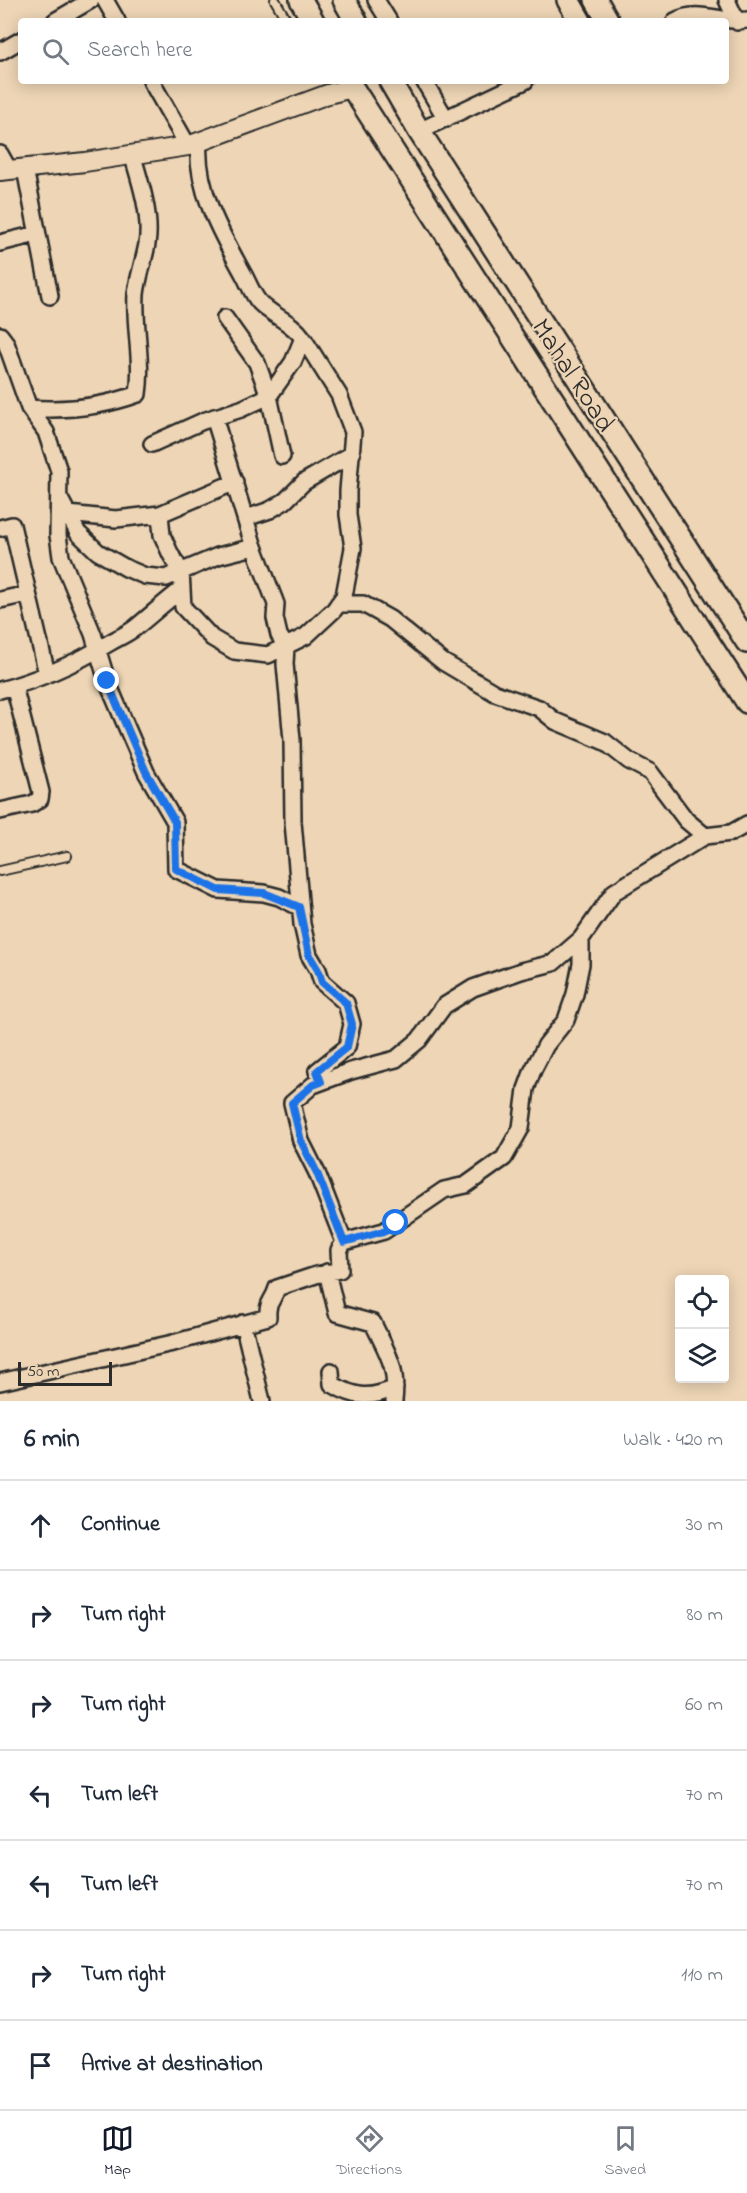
<!DOCTYPE html>
<html lang="en">
<head>
<meta charset="utf-8">
<style>
  body { margin:0; font-family:"Indie Flower",sans-serif; background:#f6f6f7; color:#1f2937 }
  .controls { position:absolute; right:18px; bottom:18px; display:grid; overflow:hidden; border-radius:6px; box-shadow:0 3px 15px #0003 }
  .controls button { width:54px; height:54px; display:grid; place-items:center; padding:0; border:0; border-bottom:2px solid #e0e1e3; background:#fff; color:#1f2937; font:30px sans-serif }
  .scale { position:absolute; left:18px; bottom:15px; width:94px; box-sizing:border-box; padding-left:6px; border:3px solid #2b2b2b; border-top:0; font-size:16px; line-height:21px; white-space:nowrap; color:#2b2b2b; -webkit-text-stroke:4px #edd5b5; paint-order:stroke }
  .stop { position:absolute; width:18px; height:18px; margin:-14px; border:4px solid #1a73e8; border-radius:50%; background:#fff }
  .stop.end { background:#1a73e8; border-color:#fff; box-shadow:0 2px 6px #0008 }
  .list { margin:0; padding:0; list-style:none }
  h2 { display:flex; justify-content:space-between; align-items:center; height:78px; margin:0; padding:0 24px; font-size:26px }
  h2 small { font-size:20px; font-weight:400; color:#747a83 }
  .list li { display:grid; grid-template-columns:39px 1fr auto; gap:18px; align-items:center; box-sizing:border-box; height:90px; padding:0 24px; border-top:2px solid #e0e1e3 }
  .list b { display:block; font-size:22px; white-space:nowrap }
  .list em { font-size:20px; font-style:normal; color:#747a83 }
  .icon { flex:none; width:33px; height:33px; fill:none; stroke:currentColor; stroke-width:2; stroke-linecap:round; stroke-linejoin:round }
  .map { position:relative; flex:none; width:747px; height:1401px; overflow:hidden }
  .search { position:absolute; background:#fff; box-shadow:0 3px 15px #0003; left:18px; right:18px; top:18px; height:66px; display:flex; align-items:center; gap:15px; box-sizing:border-box; padding:0 21px; border-radius:6px; color:#747a83; font-size:22px }
  .sheet { height:708px; background:#fff }
  nav { display:flex; justify-content:space-around; align-items:center; box-sizing:border-box; height:84px; border-top:2px solid #e0e1e3; background:#fff; font-size:16px; color:#747a83 }
  nav a { display:grid; justify-items:center; gap:3px }
  nav .on { color:#111827 }
  .map>svg:first-child { display:block }
  .lines { fill:none; stroke-linecap:round; stroke-linejoin:round }
  .service-casing { stroke:#2b2b2b; stroke-width:12 }
  .minor-casing { stroke:#2b2b2b; stroke-width:20 }
  .tertiary-casing { stroke:#2b2b2b; stroke-width:22 }
  .secondary-casing { stroke:#2b2b2b; stroke-width:26 }
  .service { stroke:#edd5b5; stroke-width:8 }
  .minor { stroke:#edd5b5; stroke-width:15 }
  .tertiary { stroke:#edd5b5; stroke-width:18 }
  .secondary { stroke:#edd5b5; stroke-width:21 }
  .route { stroke:#1a73e8; stroke-width:8 }
  .labels { text-anchor:middle; dominant-baseline:central; stroke-width:4.5; stroke-linejoin:round; paint-order:stroke }
  .street-label { font-size:27px; fill:#2b2b2b; stroke:#edd5b5 }
</style>
</head>
<body>
<div class="map">
<svg width="747" height="1401" viewBox="0 0 747 1401">
  <rect width="100%" height="100%" fill="#edd5b5"/>
  <filter id="ink" filterUnits="userSpaceOnUse"><feTurbulence type="fractalNoise" baseFrequency=".0167" numOctaves="2"/><feDisplacementMap in="SourceGraphic" scale="12" xChannelSelector="R" yChannelSelector="G"/><feConvolveMatrix kernelMatrix="1 2 1 2 8 2 1 2 1" color-interpolation-filters="sRGB"/></filter>
  <g filter="url(#ink)">
    <g class="lines">
      <g class="service-casing">
        <path id="service" d="M275,0L287,21
          M0,871L67,856"/>
      </g>
      <g class="minor-casing">
        <path id="minor" d="M105,0L117,21
          M376,0L389,21
          M727,0L737,22
          M55,21L91,0
          M675,21C699,8 722,24 747,20
          M0,52L21,40
          M151,81L188,146
          M424,81L446,119
          M419,131L525,81
          M0,154L9,170
          M25,169L50,296
          M0,243L37,234
          M0,335L6,343L29,408L46,432L59,471L58,535L61,557L93,634L107,681L124,721L146,772L175,822L176,869L218,890L264,893L279,897L299,907
          M29,408C67,411 102,407 138,394C143,360 134,327 136,294C138,277 144,261 147,244C152,218 140,180 132,154
          M214,417L253,544L276,604L275,618L279,635L286,647L285,664L292,740L293,822L302,924L309,955L318,970L322,982L346,1003L352,1024L347,1047L317,1071L321,1082
          M152,444L203,421L241,409L269,396L257,363L225,318
          M282,456L269,396L293,362L303,338
          M60,499L78,533L98,552L126,568L145,576L166,578L218,556L254,547
          M68,514L116,519L160,514L235,482
          M160,514L162,535L171,555L181,571L183,607L212,638L234,651L268,655L306,636L334,610L344,596L353,548L348,515V491L353,432L339,395L303,338C292,322 273,316 260,303C253,296 249,284 244,275C222,235 195,189 199,141
          M246,518L270,510L285,501L304,482L352,454
          M0,528L12,525L47,674
          M0,600L28,594
          M338,604H363L390,619L443,662L495,693L539,708L555,721L605,742L629,761L650,772L686,820L705,836L731,833L747,824
          M0,690C39,680 76,663 111,642C118,638 127,634 135,628C150,616 165,602 181,590
          M0,811L32,804L40,799L41,792L14,686
          M581,939V964L575,994L566,1020L546,1045L533,1070L526,1089L521,1128L504,1158L466,1185L444,1190L384,1231L344,1242L317,1173L301,1141L292,1103L313,1085L351,1071L396,1059L419,1040L444,1006L473,988L521,971L553,963L581,939L614,892L705,836
          M327,1272L337,1313L373,1323C387,1353 398,1366 394,1401
          M243,1323L262,1401
          M331,1371L332,1384C355,1398 370,1399 395,1388
          M0,1382L173,1343L268,1317C267,1301 273,1302 277,1288L316,1275L340,1270L339,1250L344,1242"/>
      </g>
      <g class="tertiary-casing">
        <path id="tertiary" d="M0,171L85,162L188,146L328,94L352,88"/>
      </g>
      <g class="secondary-casing">
        <path id="secondary" d="M301,0L313,21
          M344,0L356,21
          M568,0L580,21
          M596,0L608,21
          M348,81L747,702
          M390,81L419,131L747,642"/>
      </g>
      <use href="#service" class="service"/>
      <use href="#minor" class="minor"/>
      <use href="#tertiary" class="tertiary"/>
      <use href="#secondary" class="secondary"/>
    </g>
  </g>
  <g class="lines" filter="url(#ink)">
    <path class="route" d="M107,681L146,772L175,822L176,869L218,890L264,893L299,907L309,955L318,970L322,982L346,1003L352,1024L347,1047L317,1071L321,1082L313,1085L292,1103L301,1141L317,1173L344,1242L384,1231L396,1223"/>
  </g>
  <g class="labels">
    <g class="street-label">
      <text transform="translate(572 376) rotate(57)">Mahal Road</text>
    </g>
  </g>
</svg>
<div class="controls">
<button><svg class="icon" aria-label="locate" viewBox="0 0 24 24"><circle cx="12" cy="12" r="6"/><path d="M12 2v4M12 18v4M2 12h4M18 12h4"/></svg></button>
<button><svg class="icon" aria-label="layers" viewBox="0 0 24 24"><path d="M12 4l9 5-9 5-9-5zM3 14l9 5 9-5"/></svg></button>
</div>
<div class="scale">50 m</div>
<div class="stop" style="left:396px;top:1223px"></div>
<div class="stop end" style="left:107px;top:681px"></div>
<div class="search"><svg class="icon" aria-label="search" viewBox="0 0 24 24"><circle cx="10" cy="10" r="6"/><path d="M15 15l6 6"/></svg>Search here</div>
</div>
<section class="sheet">
<h2>6 min<small>Walk · 420 m</small></h2>
<ul class="list">
<li><svg class="icon" aria-label="ahead" viewBox="0 0 24 24"><path d="M12 20V5M6 11l6-6 6 6"/></svg><div><b>Continue</b></div><em>30 m</em></li>
<li><svg class="icon" aria-label="right" viewBox="0 0 24 24"><path d="M7 20v-9h11M14 6l5 5-5 5"/></svg><div><b>Turn right</b></div><em>80 m</em></li>
<li><svg class="icon" aria-label="right" viewBox="0 0 24 24"><path d="M7 20v-9h11M14 6l5 5-5 5"/></svg><div><b>Turn right</b></div><em>60 m</em></li>
<li><svg class="icon" aria-label="left" viewBox="0 0 24 24"><path d="M17 20v-9H6M10 6l-5 5 5 5"/></svg><div><b>Turn left</b></div><em>70 m</em></li>
<li><svg class="icon" aria-label="left" viewBox="0 0 24 24"><path d="M17 20v-9H6M10 6l-5 5 5 5"/></svg><div><b>Turn left</b></div><em>70 m</em></li>
<li><svg class="icon" aria-label="right" viewBox="0 0 24 24"><path d="M7 20v-9h11M14 6l5 5-5 5"/></svg><div><b>Turn right</b></div><em>110 m</em></li>
<li><svg class="icon" aria-label="arrive" viewBox="0 0 24 24"><path d="M6 21V4h12l-3 4 3 4H6"/></svg><div><b>Arrive at destination</b></div></li>
</ul>
</section>
<nav>
<a class="on"><svg class="icon" aria-label="map" viewBox="0 0 24 24"><path d="M3 6l6-2 6 2 6-2v14l-6 2-6-2-6 2zM9 4v14M15 6v14"/></svg>Map</a>
<a><svg class="icon" aria-label="directions" viewBox="0 0 24 24"><path d="M12 3l9 9-9 9-9-9zM9 14v-3h6M13 9l2 2-2 2"/></svg>Directions</a>
<a><svg class="icon" aria-label="saved" viewBox="0 0 24 24"><path d="M7 4h10v16l-5-4-5 4z"/></svg>Saved</a>
</nav>
</body>
</html>
